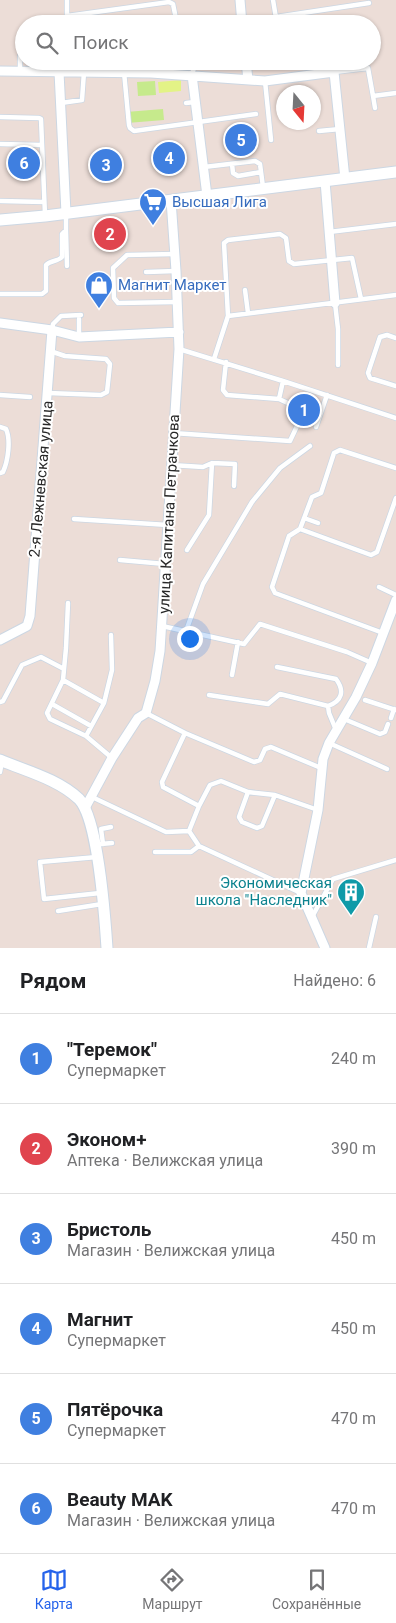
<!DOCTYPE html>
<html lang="ru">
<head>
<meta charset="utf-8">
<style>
  body { margin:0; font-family:Roboto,sans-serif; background:#f6f6f6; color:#202124 }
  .compass { position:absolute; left:276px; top:85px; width:45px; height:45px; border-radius:50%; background:#fff; box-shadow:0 1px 4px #0004; rotate:162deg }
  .you { position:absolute; left:189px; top:638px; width:18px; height:18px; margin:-12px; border:4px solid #fff; border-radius:50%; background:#1a73e8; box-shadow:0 0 0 8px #1a73e833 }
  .badge { display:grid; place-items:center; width:32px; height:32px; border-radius:50%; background:#2563eb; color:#fff; font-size:16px; font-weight:700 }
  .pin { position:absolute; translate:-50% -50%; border:2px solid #fff; box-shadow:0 1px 5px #0006 }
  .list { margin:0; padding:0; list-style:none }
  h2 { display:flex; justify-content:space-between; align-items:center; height:65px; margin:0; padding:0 20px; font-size:21px }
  h2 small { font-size:16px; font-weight:400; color:#757577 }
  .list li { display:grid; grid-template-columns:32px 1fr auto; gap:15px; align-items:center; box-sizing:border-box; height:90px; padding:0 20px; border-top:1px solid #e0e0e0 }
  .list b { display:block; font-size:19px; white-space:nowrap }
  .list p { margin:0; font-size:16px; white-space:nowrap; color:#757577 }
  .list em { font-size:16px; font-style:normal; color:#757577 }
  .icon { flex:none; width:28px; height:28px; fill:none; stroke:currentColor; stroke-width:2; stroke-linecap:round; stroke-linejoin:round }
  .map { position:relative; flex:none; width:396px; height:948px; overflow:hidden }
  .search { position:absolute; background:#fff; box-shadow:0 1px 4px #0004; left:15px; right:15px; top:15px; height:55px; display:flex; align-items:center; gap:12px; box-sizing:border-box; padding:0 18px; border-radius:28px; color:#757577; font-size:19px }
  .sheet { height:605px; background:#fff }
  nav { display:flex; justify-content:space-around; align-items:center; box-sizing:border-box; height:70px; border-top:1px solid #e0e0e0; background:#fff; font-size:14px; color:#757577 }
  nav a { display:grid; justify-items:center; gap:2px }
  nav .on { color:#2563eb }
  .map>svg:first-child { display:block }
  .green { fill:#c6ea8c }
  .pitch { fill:#e3f386 }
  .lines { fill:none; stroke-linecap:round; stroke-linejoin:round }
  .lane-casing { stroke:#ccd7e3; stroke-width:6 }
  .street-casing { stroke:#ccd7e3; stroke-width:11 }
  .secondary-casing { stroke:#ccd7e3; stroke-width:13 }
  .lane { stroke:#fff; stroke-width:4.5 }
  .street { stroke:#fff; stroke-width:9 }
  .secondary { stroke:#fff; stroke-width:11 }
  .labels { text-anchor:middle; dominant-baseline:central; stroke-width:4; stroke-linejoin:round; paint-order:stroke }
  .shop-label { font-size:15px; fill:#366cbe; stroke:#fff; text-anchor:start }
  .street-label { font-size:15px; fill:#282828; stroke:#fff }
  .culture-label { font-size:15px; fill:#0d838f; stroke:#fff; text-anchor:end }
</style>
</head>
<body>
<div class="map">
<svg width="396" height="948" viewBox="0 0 396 948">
  <rect width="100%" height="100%" fill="#ecddd7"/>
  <path class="green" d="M155,81L156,95L138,96L137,82Z
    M163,109L164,120L127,123L126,112Z"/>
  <path class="pitch" d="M181,80V91L159,93L158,82Z"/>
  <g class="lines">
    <g class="lane-casing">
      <path id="lane" d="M67,0V24
        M273,0L277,24
        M67,16L169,2L173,4L177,24
        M276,17L369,3
        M197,24L242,18
        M20,56V72
        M124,72L129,125L130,128L134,131L256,114
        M334,72L368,68L373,96L396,93
        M192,75L196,61
        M265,81L271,140
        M373,96L375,108
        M61,103L82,100L84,72
        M186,103L195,102
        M0,117L39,118L41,119L45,215
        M319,131L340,129
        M0,144L42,145
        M232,164L233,173L238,176L261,172
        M204,167L255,161L260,164L263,187
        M0,201L44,202
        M66,230L67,266
        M329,232L396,224
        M175,254L127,255L113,268L114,298L118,303L177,302
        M146,272L176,271
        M245,290L248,313
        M0,294H42L46,291V265C51,260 57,262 62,257V234L66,230V215
        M335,303L338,329V365
        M228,316L396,295
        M52,330L53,324L61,316L81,315
        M79,337V319
        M396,338L387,335L380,337L368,373L370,378L396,386
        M179,349L283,381L396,418
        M214,359L228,316L224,243L228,240L280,234L286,238L289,261L294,264L352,258L361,299
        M48,393L101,395L107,392L110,364L106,359L65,356L50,351
        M0,395L30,397
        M279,399L283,381
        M0,427L6,429C11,440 8,461 3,472L0,473
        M316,427L327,395
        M173,433L290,441L298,424L292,405L279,399L227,395L223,390L226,362
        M171,465L203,467L212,463L235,464L234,486
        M304,518L318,523
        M74,519L168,525
        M300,529L312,497L321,493L334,453L340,450L396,468
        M187,550L209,515L212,463
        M120,560L165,564
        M379,587L396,595
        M68,603L66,648L63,680L47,713L50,719L86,736
        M162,626L244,644L260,624L347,652L372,663
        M186,631L203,584L252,502L280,468L310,446
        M383,633L275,593L272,587L289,536L300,529L371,555L377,552L396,498
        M111,635L112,670L104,703L86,736L112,758
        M277,667L336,679C345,691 342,701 328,706
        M232,675L238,642
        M63,680L104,703
        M209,695L268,704L280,694L328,706L329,713L336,730
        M365,700L396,710
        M0,702L3,701L22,665L41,657L64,669
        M52,704L91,726
        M146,713L185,733L162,782L163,787L199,806
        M391,718L394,709
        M344,719L380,734L385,732L388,724
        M185,733L254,762L260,760L265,749L271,747L321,768
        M329,743L387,769
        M0,772L2,761
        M248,792L275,795
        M92,797L166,832L189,831
        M101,844L112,843
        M103,844L101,829L111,827
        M155,852H191L199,846
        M97,857L40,862L44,899L100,893
        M301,893L199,846L189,831L199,806L210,785L221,781L248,792L239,817L242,822L257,828L262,826L275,795L318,810
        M58,911L102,904
        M312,917L333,879L396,860
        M369,948L376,917"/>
    </g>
    <g class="street-casing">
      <path id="street" d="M240,0L242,24
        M246,61L248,80
        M0,71L151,73L265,81L334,72L345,179
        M59,72L66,213
        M192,75L207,196
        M325,181L335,303
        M0,323L52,330L79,337L179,332
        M0,640L27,626L30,616L52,330
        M85,808L112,758L138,718L146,713L155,681L160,651L179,349L176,271L171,200
        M325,948L301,893L318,810L323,759L329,743L356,697L372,663L396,600"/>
    </g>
    <g class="secondary-casing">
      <path id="secondary" d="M0,220L45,216L396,172
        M0,760C26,771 58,779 79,799C98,819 105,918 107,948"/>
    </g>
    <use href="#lane" class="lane"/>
    <use href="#street" class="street"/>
    <use href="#secondary" class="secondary"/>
  </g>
  <defs>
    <g id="supermarket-pin" transform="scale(1.4375)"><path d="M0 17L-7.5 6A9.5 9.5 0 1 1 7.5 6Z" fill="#3f7fe0" stroke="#fff"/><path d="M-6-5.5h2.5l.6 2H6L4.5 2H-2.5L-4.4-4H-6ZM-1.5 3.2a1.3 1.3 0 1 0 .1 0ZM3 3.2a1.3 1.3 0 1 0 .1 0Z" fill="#fff"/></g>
    <g id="shop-pin" transform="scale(1.4375)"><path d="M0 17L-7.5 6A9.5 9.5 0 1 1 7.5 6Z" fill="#3f7fe0" stroke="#fff"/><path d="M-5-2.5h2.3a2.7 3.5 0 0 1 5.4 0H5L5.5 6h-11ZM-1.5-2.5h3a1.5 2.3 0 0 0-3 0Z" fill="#fff"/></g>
    <g id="building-pin" transform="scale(1.4375)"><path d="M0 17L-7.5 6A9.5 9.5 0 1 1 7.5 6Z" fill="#0f9aa8" stroke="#fff"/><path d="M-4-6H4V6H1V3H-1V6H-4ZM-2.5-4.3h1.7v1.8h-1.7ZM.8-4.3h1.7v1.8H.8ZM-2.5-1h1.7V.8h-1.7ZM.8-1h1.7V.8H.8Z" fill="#fff"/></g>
  </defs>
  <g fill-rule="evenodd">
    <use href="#supermarket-pin" x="153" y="202"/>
    <use href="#shop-pin" x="99" y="285"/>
    <use href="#building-pin" x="351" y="892"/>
  </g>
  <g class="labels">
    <g class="shop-label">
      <text x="172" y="202">Высшая Лига</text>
      <text x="118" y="285">Магнит Маркет</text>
    </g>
    <g class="street-label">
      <text transform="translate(41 479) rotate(-85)">2-я Лежневская улица</text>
      <text transform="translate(169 514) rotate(-87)">улица Капитана Петрачкова</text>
    </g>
    <g class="culture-label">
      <text x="332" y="883">Экономическая<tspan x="332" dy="17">школа "Наследник"</tspan></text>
    </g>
  </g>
</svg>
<svg class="compass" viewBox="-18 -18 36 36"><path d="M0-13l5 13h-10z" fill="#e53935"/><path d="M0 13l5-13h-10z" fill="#757577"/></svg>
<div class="you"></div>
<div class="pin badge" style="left:304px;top:410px;background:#3f7fe0">1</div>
<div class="pin badge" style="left:110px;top:234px;background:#e0444e">2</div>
<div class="pin badge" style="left:106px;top:165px;background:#3f7fe0">3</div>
<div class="pin badge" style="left:169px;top:158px;background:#3f7fe0">4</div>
<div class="pin badge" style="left:241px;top:140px;background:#3f7fe0">5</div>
<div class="pin badge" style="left:24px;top:163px;background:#3f7fe0">6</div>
<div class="search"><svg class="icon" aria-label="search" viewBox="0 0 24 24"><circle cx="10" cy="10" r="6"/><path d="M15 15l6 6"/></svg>Поиск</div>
</div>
<section class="sheet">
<h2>Рядом<small>Найдено: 6</small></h2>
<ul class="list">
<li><span class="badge" style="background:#3f7fe0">1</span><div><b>&quot;Теремок&quot;</b><p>Супермаркет</p></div><em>240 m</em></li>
<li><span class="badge" style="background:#e0444e">2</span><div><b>Эконом+</b><p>Аптека · Велижская улица</p></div><em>390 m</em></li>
<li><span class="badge" style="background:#3f7fe0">3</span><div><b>Бристоль</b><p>Магазин · Велижская улица</p></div><em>450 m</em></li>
<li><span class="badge" style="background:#3f7fe0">4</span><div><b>Магнит</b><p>Супермаркет</p></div><em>450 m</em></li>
<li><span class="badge" style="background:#3f7fe0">5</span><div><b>Пятёрочка</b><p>Супермаркет</p></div><em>470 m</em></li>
<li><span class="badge" style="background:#3f7fe0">6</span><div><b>Beauty MAK</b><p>Магазин · Велижская улица</p></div><em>470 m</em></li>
</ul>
</section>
<nav>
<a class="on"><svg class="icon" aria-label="map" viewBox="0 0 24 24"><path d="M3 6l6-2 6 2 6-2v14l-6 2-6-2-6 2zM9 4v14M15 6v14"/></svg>Карта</a>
<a><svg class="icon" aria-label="directions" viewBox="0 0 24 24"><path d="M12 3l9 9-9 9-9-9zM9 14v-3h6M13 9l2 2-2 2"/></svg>Маршрут</a>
<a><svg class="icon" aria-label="saved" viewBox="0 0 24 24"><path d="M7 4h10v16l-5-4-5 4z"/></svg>Сохранённые</a>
</nav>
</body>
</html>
